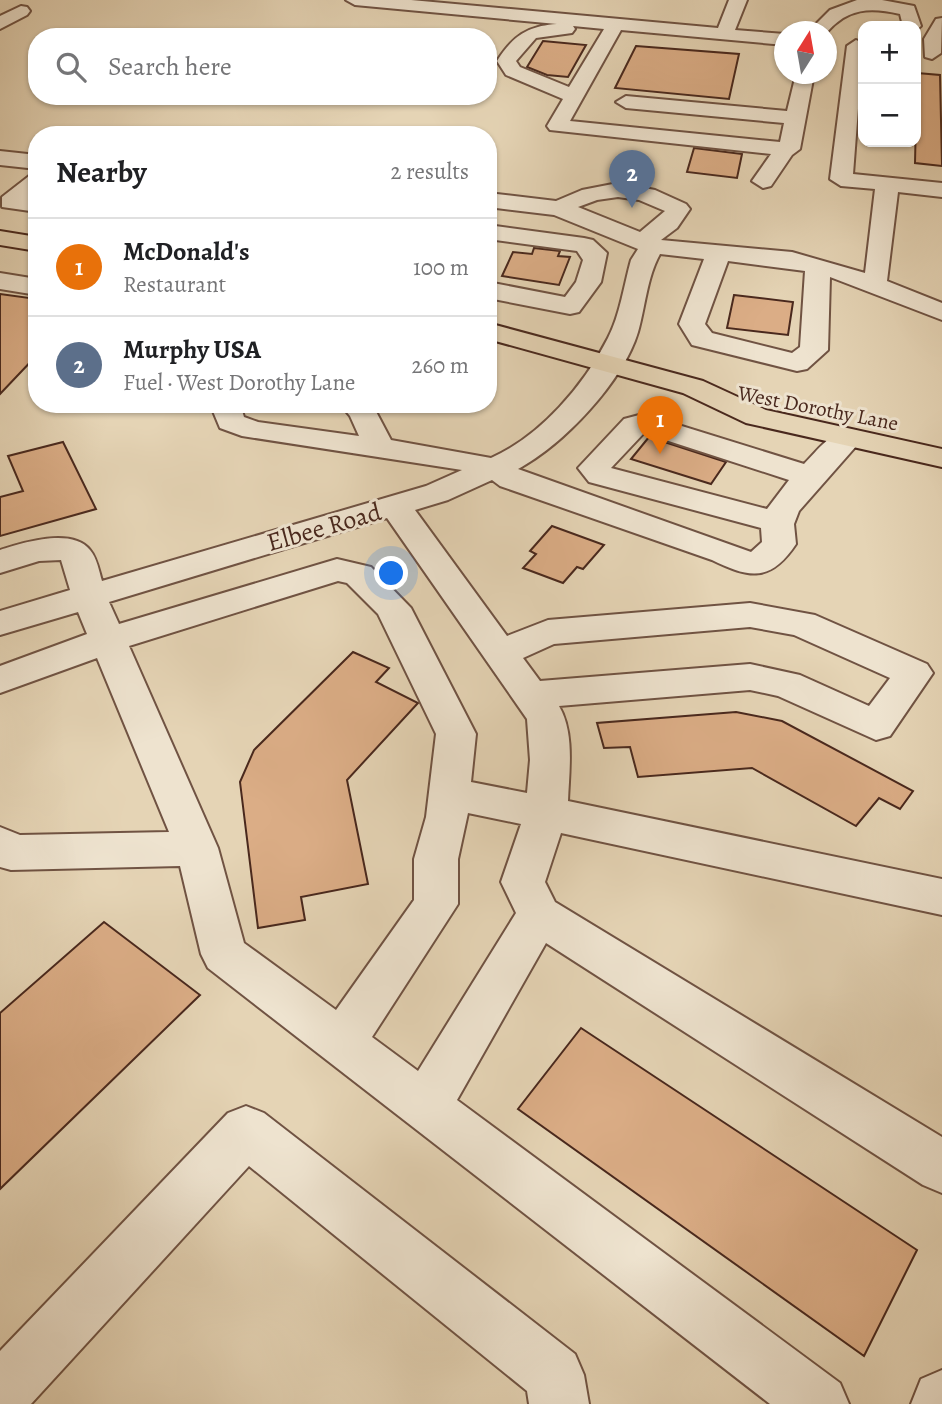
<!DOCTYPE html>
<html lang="en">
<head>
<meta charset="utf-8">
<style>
  body { margin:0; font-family:Alegreya,serif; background:#f2f2f2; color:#202124 }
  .controls { position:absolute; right:21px; top:21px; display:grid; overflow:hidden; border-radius:14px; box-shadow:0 2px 5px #0004 }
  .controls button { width:63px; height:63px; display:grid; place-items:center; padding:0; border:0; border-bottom:2px solid #e0e0e0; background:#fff; color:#202124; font:35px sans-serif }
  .compass { position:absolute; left:774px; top:21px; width:63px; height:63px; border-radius:50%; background:#fff; box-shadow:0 2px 5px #0004; rotate:11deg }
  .you { position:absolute; left:392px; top:574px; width:24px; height:24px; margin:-18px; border:5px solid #fff; border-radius:50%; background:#1a73e8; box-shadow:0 0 0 10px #1a73e833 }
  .badge { display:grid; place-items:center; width:46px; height:46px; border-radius:50%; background:#b45309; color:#fff; font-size:23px; font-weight:700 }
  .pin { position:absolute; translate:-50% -58px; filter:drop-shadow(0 2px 4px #0008) }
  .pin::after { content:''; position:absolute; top:37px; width:24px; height:21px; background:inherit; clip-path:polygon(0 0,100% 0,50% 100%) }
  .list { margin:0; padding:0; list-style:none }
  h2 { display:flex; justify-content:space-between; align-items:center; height:91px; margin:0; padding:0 28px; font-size:30px }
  h2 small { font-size:23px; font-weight:400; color:#757577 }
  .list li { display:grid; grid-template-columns:46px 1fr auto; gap:21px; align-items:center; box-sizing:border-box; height:98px; padding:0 28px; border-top:2px solid #e0e0e0 }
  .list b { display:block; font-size:26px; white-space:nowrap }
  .list p { margin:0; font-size:23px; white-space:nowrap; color:#757577 }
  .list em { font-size:23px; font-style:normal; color:#757577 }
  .icon { flex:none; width:38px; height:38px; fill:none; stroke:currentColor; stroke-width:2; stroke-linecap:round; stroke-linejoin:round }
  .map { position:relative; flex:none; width:942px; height:1404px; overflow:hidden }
  .search { position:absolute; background:#fff; box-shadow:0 2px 5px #0004; left:28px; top:28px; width:469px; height:77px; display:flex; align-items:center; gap:18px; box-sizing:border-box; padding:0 24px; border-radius:28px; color:#757577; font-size:26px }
  .panel { position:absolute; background:#fff; box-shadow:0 2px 5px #0004; left:28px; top:126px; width:469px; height:287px; border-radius:28px }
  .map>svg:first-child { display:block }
  .building { fill:#dbad86; stroke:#49281d; stroke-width:2 }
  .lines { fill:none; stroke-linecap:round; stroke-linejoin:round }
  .minor-casing { stroke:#705343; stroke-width:4 }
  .major-casing { stroke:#49281d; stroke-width:4 }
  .minor { fill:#eee3cf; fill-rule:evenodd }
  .major { fill:#e5d4b5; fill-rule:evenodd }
  .labels { text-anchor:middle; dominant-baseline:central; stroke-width:6; stroke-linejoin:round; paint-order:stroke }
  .far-street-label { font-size:21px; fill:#49281d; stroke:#eee3cf }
  .street-label { font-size:26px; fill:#49281d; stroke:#eee3cf }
</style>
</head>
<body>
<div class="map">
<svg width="942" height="1404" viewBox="0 0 942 1404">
  <rect width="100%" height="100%" fill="#e5d4b5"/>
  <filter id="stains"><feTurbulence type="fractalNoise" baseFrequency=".00286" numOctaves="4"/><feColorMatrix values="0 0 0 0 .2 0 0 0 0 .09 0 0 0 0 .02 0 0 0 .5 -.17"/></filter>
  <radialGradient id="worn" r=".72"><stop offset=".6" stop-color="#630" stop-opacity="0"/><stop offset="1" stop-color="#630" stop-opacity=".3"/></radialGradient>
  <path class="building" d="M543,41L586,45L568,77L547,75L527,67Z
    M636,46L739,54L729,99L615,88Z
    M917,73L940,75L942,166L915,163Z
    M694,148L742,154L737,178L687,172Z
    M534,248L560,251L558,256L570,257L559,285L502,276L513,252L532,254Z
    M0,294L37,299V355L0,394Z
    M734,295L793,302L788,335L727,328Z
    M649,437L726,462L711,484L631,459Z
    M63,442L96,509L0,536V497L23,491L8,456Z
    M552,526L604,545L583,569L577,567L563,583L523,568L536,554L530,551Z
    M353,652L389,668L376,682L418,703L347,780L368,884L301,897L305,920L258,928L240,782L254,750Z
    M736,712L782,721L913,791L900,809L879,798L856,826L752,768L638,777L630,747L604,748L597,723Z
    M104,922L200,995L0,1189V1013Z
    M581,1028L917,1250L864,1356L518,1109Z"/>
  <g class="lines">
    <g class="minor-casing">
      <path id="minor" d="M346,0H411L718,28L729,0H747L735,30L785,34V45L621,30L570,121L780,142L784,123L626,108L616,102L626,96L787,111L796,74H814L800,149L792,155L771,186L763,188L752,181L771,154L550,130L547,126L563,99L506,75L497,61C513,36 527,26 557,24L355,5ZM573,26L604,29L569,87L520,67L516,61L536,38L572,33L575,29Z
        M857,0H882L914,6L921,26L916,30V26H903L900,14C870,7 848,8 827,32H808L830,10Z
        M21,6L27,7L30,11L27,15L0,29V16Z
        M942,18L941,53L932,59L925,57L924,39L936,19Z
        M856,40L863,43L853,174L942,183V197L898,192L887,281L942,303V320L830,277L828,350L807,369L797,371L692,345L679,324L704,259L660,254C647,277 645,308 638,332C623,382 563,445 518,469L751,552L762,542L761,528L589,482L578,468L624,419L643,414L804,464C820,448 834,426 858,432L862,438L858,444L799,511L794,524L796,544C770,583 749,578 712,560L500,486L492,480L448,500L415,510L507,636L548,620L750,603L815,615L927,664L933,673L890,736L876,740L778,696L750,690L559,706C575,733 569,772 568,801L942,879V915L561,833L545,882L555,902L942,1137V1193L923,1185L546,943L457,1100L840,1383L849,1404H770L208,968L201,954L180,866L11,870L0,867V827L20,835L169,832L97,658L0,693V666L87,634L78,612L0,635V611L70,590L61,560L39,561L0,573V550C22,543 72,527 90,550C97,558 99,571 102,581L426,486L462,470L242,436L220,428L210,404H240L244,417L258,422L359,436L350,416L340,404H372L391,440L491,458C541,436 584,385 608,338C620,315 624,285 631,260L638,249L554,215L488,207V193L556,201L582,190L618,183L655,190L686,204L690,209L677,228L661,240L792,252L865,273L875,189L841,186L830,179L847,46ZM618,197L639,200L665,211L640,232L578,207L597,200ZM728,261L805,271L800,347L792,353L712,333L705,324ZM644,433L789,480L767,509L611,468ZM387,518L527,719L530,760L527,793L471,782L476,734L411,608L371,567L337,559L119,624L109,602ZM338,581L347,583L378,614L436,734L426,817L414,859V900L336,1010L244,943L218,848L129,646ZM750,627L794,635L890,678L869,706L800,675L750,664L540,681L523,658L554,644ZM468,813L521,824L501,882L516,913L418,1071L372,1037L458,904V859Z
        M0,151L37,155V169L0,165Z
        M37,174V192L30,197L37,198V212L2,207V197L29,176Z
        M488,225L584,238L593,240L607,253L601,282L579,312L570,314L488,298V282L565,297L576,282L583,260L577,251L488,239Z
        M0,273L37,279V295L0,289Z
        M246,1106L264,1113L575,1354L584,1375L589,1404H529L527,1391L249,1166L31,1404H0V1351L228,1113Z
        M942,1370V1404H911L921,1379Z"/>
    </g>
    <g class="major-casing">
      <path id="major" d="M0,231L37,237V251L0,245Z
        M488,323L703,381L766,410L942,449V467L746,423L683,393L488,339Z"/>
    </g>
    <use href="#minor" class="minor"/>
    <use href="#major" class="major"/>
  </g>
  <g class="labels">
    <g class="far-street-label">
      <text transform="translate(818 408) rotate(11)">West Dorothy Lane</text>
    </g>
    <g class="street-label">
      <text transform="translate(324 527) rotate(-16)">Elbee Road</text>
    </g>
  </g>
  <rect width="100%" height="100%" filter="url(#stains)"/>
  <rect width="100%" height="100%" fill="url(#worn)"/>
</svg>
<div class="controls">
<button>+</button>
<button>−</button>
</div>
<svg class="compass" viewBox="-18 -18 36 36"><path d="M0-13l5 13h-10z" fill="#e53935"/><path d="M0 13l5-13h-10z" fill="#757577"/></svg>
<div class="you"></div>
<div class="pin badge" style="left:660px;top:454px;background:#e8710a">1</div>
<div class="pin badge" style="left:632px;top:208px;background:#5c6f8a">2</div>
<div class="search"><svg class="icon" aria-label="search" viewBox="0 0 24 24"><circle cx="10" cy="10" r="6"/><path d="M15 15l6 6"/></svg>Search here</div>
<section class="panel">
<h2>Nearby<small>2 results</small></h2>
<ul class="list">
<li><span class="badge" style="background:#e8710a">1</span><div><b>McDonald's</b><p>Restaurant</p></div><em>100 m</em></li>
<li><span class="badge" style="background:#5c6f8a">2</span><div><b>Murphy USA</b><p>Fuel · West Dorothy Lane</p></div><em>260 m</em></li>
</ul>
</section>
</div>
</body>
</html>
